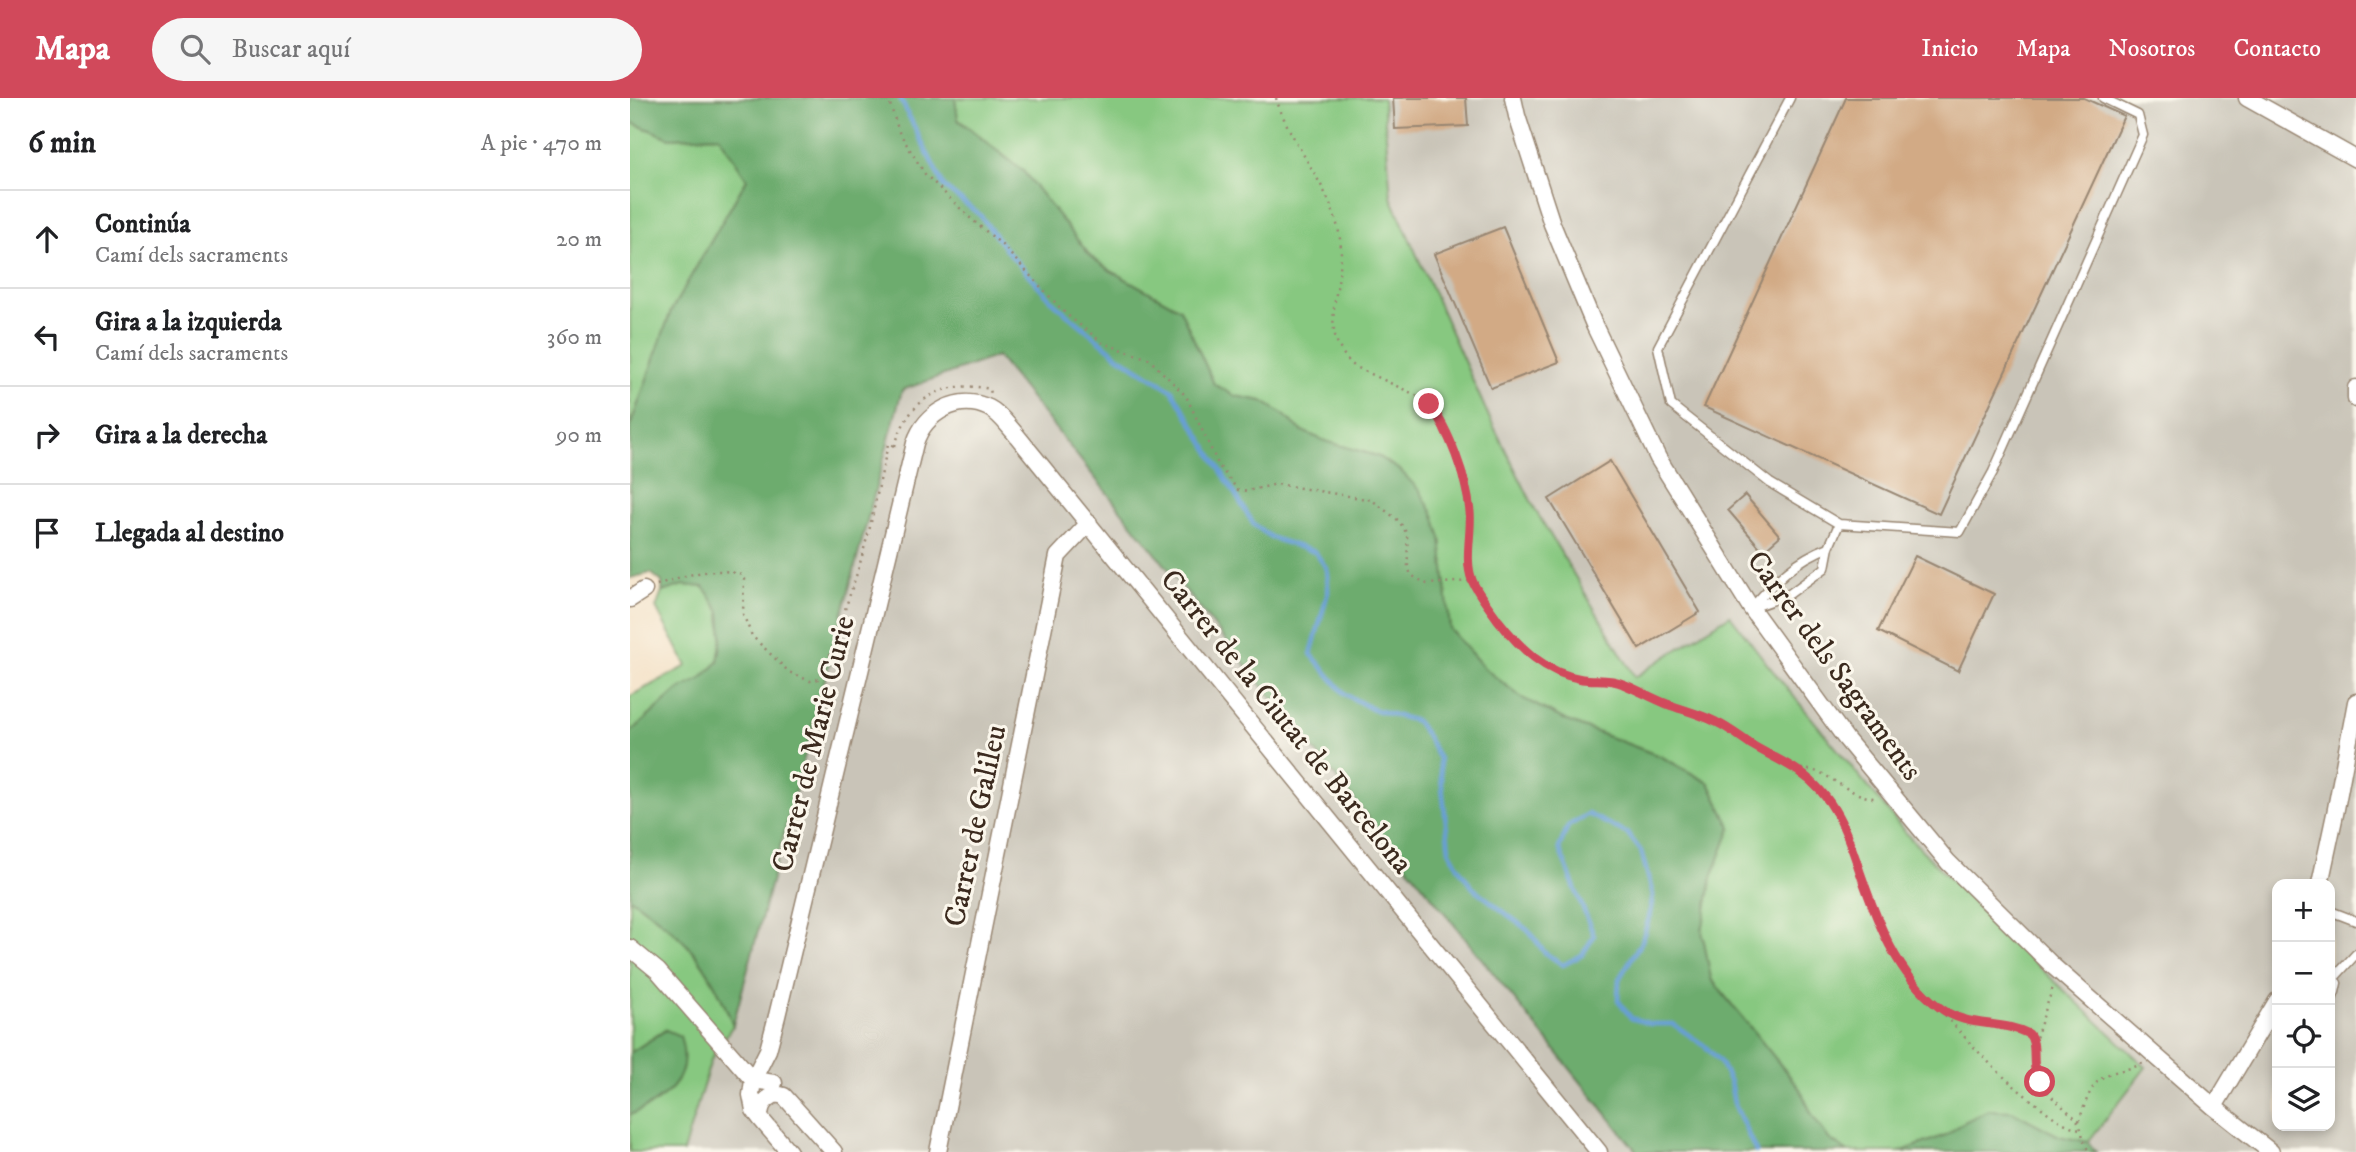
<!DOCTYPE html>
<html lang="es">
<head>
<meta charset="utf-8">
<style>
  body { margin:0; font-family:"IM FELL DW Pica",serif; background:#f6f6f6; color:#202124 }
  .controls { position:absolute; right:21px; bottom:21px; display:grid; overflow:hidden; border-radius:14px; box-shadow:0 4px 10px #0003 }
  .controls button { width:63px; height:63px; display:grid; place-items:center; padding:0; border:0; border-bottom:2px solid #e0e0e0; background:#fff; color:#202124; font:35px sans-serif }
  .stop { position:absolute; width:21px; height:21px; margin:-16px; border:5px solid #d1495b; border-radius:50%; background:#fff }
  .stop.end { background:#d1495b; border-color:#fff; box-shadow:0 2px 7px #0008 }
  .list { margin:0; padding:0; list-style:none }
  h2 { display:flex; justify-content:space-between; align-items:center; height:91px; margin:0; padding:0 28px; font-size:30px }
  h2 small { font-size:23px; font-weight:400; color:#757577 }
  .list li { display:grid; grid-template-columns:46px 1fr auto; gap:21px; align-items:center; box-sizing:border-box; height:98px; padding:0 28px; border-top:2px solid #e0e0e0 }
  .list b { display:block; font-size:26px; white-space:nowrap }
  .list p { margin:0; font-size:23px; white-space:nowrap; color:#757577 }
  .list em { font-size:23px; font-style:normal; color:#757577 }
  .icon { flex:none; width:38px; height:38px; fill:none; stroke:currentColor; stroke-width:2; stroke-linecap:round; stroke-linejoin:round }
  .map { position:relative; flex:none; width:1726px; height:1054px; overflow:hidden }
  header { display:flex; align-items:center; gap:42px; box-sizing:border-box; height:98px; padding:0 35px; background:#d1495b; color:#fff }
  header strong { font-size:33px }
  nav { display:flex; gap:38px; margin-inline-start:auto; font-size:24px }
  .search { width:490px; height:63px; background:#f6f6f6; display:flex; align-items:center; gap:18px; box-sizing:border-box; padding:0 24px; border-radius:38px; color:#757577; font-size:26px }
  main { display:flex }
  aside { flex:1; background:#fff }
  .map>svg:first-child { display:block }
  .industrial { fill:#c9c4b8; fill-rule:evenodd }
  .green { fill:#87c880; stroke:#61794f; stroke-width:2 }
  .forest { fill:#6dac6e; stroke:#546b46; stroke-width:2 }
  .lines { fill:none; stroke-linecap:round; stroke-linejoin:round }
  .stream { stroke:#679fd5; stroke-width:4.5 }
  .building { fill:#d2aa85 }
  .lane-casing { stroke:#988672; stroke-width:11 }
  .street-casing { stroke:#988672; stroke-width:19 }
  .path { stroke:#988672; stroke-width:2.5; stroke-dasharray:2 5; stroke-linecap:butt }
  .lane { stroke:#fff; stroke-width:8 }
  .street { stroke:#fff; stroke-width:16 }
  .route { stroke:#d1495b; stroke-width:9 }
  .labels { text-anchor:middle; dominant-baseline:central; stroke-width:6; stroke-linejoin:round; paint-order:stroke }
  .street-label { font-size:30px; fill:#3b2a1e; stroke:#fbf7ec }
</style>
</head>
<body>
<header>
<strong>Mapa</strong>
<div class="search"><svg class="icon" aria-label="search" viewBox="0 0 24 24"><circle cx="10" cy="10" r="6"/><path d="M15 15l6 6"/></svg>Buscar aquí</div>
<nav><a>Inicio</a><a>Mapa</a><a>Nosotros</a><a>Contacto</a></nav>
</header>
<main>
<aside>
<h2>6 min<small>A pie · 470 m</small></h2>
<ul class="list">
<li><svg class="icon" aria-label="ahead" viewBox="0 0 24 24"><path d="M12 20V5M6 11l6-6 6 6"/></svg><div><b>Continúa</b><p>Camí dels sacraments</p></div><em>20 m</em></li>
<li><svg class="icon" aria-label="left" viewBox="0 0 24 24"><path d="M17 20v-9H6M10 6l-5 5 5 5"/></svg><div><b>Gira a la izquierda</b><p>Camí dels sacraments</p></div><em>360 m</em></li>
<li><svg class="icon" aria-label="right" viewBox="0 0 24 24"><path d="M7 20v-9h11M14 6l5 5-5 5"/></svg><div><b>Gira a la derecha</b></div><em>90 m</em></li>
<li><svg class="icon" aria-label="arrive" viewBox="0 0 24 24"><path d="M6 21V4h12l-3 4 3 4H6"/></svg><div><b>Llegada al destino</b></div></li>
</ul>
</aside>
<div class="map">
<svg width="1726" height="1054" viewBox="0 0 1726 1054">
  <rect width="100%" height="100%" fill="#fbf7ec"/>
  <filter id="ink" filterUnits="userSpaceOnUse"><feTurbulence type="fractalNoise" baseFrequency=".0143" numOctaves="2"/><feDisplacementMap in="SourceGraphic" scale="14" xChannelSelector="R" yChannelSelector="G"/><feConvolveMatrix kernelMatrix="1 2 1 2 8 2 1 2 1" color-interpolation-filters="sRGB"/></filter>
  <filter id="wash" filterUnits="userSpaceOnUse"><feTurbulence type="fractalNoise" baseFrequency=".00686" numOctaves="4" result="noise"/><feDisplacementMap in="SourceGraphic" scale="28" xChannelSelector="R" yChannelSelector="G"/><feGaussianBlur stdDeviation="1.57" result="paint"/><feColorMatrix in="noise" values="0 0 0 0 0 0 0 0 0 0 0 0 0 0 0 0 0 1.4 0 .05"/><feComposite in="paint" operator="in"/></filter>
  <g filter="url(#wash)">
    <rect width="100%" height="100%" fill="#f4e1c6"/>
    <path class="industrial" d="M753,0H1726V1054H1466L1458,1044L1516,970L1372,834L1280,740L1138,567L1100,517L1005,579L906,413L858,317L761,99ZM1647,786H1700V1028H1647Z
      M368,258L1007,1054H53L81,962L103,927L272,291Z"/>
    <path class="green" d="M325,0H753L761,99L858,317L906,413L1005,579L1100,517L1138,567L1280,740L1372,834L1516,969L1458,1044L1429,1038L1382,1013L1336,1023L1316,1037L1270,1054H1218L1199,1041L1182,1017L1170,991L1081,881L1072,833L1082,779L1101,730L1079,685L1032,659L937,623L892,600L854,570L820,531L811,440L771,373L747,358L695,343L672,333L654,317L632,303L605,298L584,286L550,211L481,173L461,159L393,73L328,21Z
      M0,24L40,40L89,38L117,81L41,213L0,329Z
      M53,487L74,489L90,514L92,539L88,564L71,581L48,592L0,635V598L57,568L26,510L32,494Z
      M0,800C57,841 77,861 103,927L81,962L53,1054H0V1017L27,1004L35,932L0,955Z"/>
    <path class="forest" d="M0,0H325L328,22L393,73L461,159L481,173L550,211L584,286L605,298L632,303L654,317L672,333L695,343L747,358L771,373L790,393L804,417L811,440L820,531L854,570L892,600L937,623L1032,659L1079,685L1101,730L1082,779L1072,833L1081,881L1170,991L1182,1017L1199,1041L1218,1054H1007L367,258L272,292L103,927C78,863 57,839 0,800V635L48,592L71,581L88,564L92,539L90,514L74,489L53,487L32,494V484L21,475L0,480V329L41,213L117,81L89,38L40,40L0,24Z
      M36,932L50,938C64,983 36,1000 0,1017V955Z
      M1358,1012L1382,1013L1429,1038L1458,1044L1466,1054H1270L1316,1037L1336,1023Z"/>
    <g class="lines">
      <path class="stream" d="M270,0L314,89L350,117L376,152L424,205L488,258L542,292L624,427L642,440L685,454L697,471L698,494L681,556L715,596L742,611L786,623L798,640L809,661L819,752L830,772L843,790L900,834L914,854L933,867L952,857L964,838L929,750L938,728L958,716L998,736L1011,753L1023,797L1019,820L1012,843L989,881L988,902L1001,920L1021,926H1043L1075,948L1090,964L1100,984L1104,1005L1126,1054"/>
    </g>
    <g id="blocks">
      <path class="building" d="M763,0H836L838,28L765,31Z
        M1216,0H1454L1494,18L1309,416L1074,309Z
        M873,129L929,264L861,290L804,156Z
        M980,363L1070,514L1009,551L919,401Z
        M1115,397L1150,438L1133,453L1098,412Z
        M1285,458L1364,496L1328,573L1248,533Z"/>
    </g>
  </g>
  <g filter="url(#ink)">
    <use href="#blocks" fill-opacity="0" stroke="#988672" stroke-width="2"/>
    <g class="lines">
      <g class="lane-casing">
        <path id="lane" d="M1160,0L1028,249L1041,307L1140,385L1209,426L1330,434L1363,374L1513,37L1508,17L1473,0
          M1123,508C1147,481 1165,462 1199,449
          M1121,510L1158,497L1195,470L1199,449L1209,426
          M1700,813L1726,823
          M1700,877L1707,885L1705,894L1700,906
          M1704,880L1726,856"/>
      </g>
      <g class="street-casing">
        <path id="street" d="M883,0L887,18L922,126L965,229L1028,360L1121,510L1216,641L1318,764L1424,869L1584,1009L1641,1054
          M1617,0L1726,61
          M1726,290V301
          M0,501L14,492
          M1690,786L1705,716L1726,604
          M0,850L28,873L123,982L144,985
          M1584,1009L1647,903
          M130,1020C130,1007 134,1002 146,996L154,998L204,1054
          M159,1054L130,1020L124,1012L121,997L123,982L138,952L147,918L285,345C295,315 328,295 359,310C369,315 376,325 383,333L969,1054
          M308,1054L428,458L459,425"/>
      </g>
      <path class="path" d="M258,0L269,34L295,76L339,119L371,146L436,216L473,245L519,261L556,298L589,368L608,392L617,393L647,386L742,402L769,423L777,436L778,469L781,477L797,486L842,483
        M646,0C661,49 703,89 710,141C717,187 683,231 724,268L792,300L808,318L824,357L838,405L839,463L842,483L869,522L899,555L930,576L955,581H969L991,585L1022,600L1085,623L1168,673L1200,705L1215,726L1239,798L1262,853L1278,876L1300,901L1311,910L1328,920L1341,924L1389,932L1399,936L1403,941C1402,973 1407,987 1432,1008C1437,1013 1445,1018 1448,1024C1454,1034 1451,1044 1460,1054
        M265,348C278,301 313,281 360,291L361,296
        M27,487C51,478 87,467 111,477L114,481L113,516L122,538L159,574L180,583L188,581L197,566L229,469L240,429L258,346L265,348
        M1164,670C1173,671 1185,672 1193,676C1209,685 1226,699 1245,700
        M1311,912C1341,947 1371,980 1408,1007C1422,1018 1433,1027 1450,1031
        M1404,946L1423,889
        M1449,1023C1456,1004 1461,981 1482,975C1493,971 1503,971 1513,965"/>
      <use href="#lane" class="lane"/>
      <use href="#street" class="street"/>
    </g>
  </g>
  <g class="lines" filter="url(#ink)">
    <path class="route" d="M799,306C819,331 837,381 840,414C842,435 834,461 842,482C847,495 860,510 868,522C890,550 915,575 952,581C966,583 980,580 993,586C1008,592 1022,600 1037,606C1053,612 1070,616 1086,624C1099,630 1110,639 1122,647C1137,656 1153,663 1168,673C1205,698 1217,734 1230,774C1247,823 1266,876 1309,909C1337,931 1370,921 1399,936C1409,947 1399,968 1410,984"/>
  </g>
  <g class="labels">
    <g class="street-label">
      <text transform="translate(1204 568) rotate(54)">Carrer dels Sagraments</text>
      <text transform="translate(656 624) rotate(51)">Carrer de la Ciutat de Barcelona</text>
      <text transform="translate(184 646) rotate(-76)">Carrer de Marie Curie</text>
      <text transform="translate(346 728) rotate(-78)">Carrer de Galileu</text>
    </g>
  </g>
</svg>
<div class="controls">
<button>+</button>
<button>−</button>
<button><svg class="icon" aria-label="locate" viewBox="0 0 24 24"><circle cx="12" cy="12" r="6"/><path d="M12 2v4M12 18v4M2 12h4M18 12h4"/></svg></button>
<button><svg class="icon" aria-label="layers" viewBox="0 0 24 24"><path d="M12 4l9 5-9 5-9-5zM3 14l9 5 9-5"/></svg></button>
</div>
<div class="stop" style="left:1410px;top:984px"></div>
<div class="stop end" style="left:799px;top:306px"></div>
</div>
</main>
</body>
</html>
